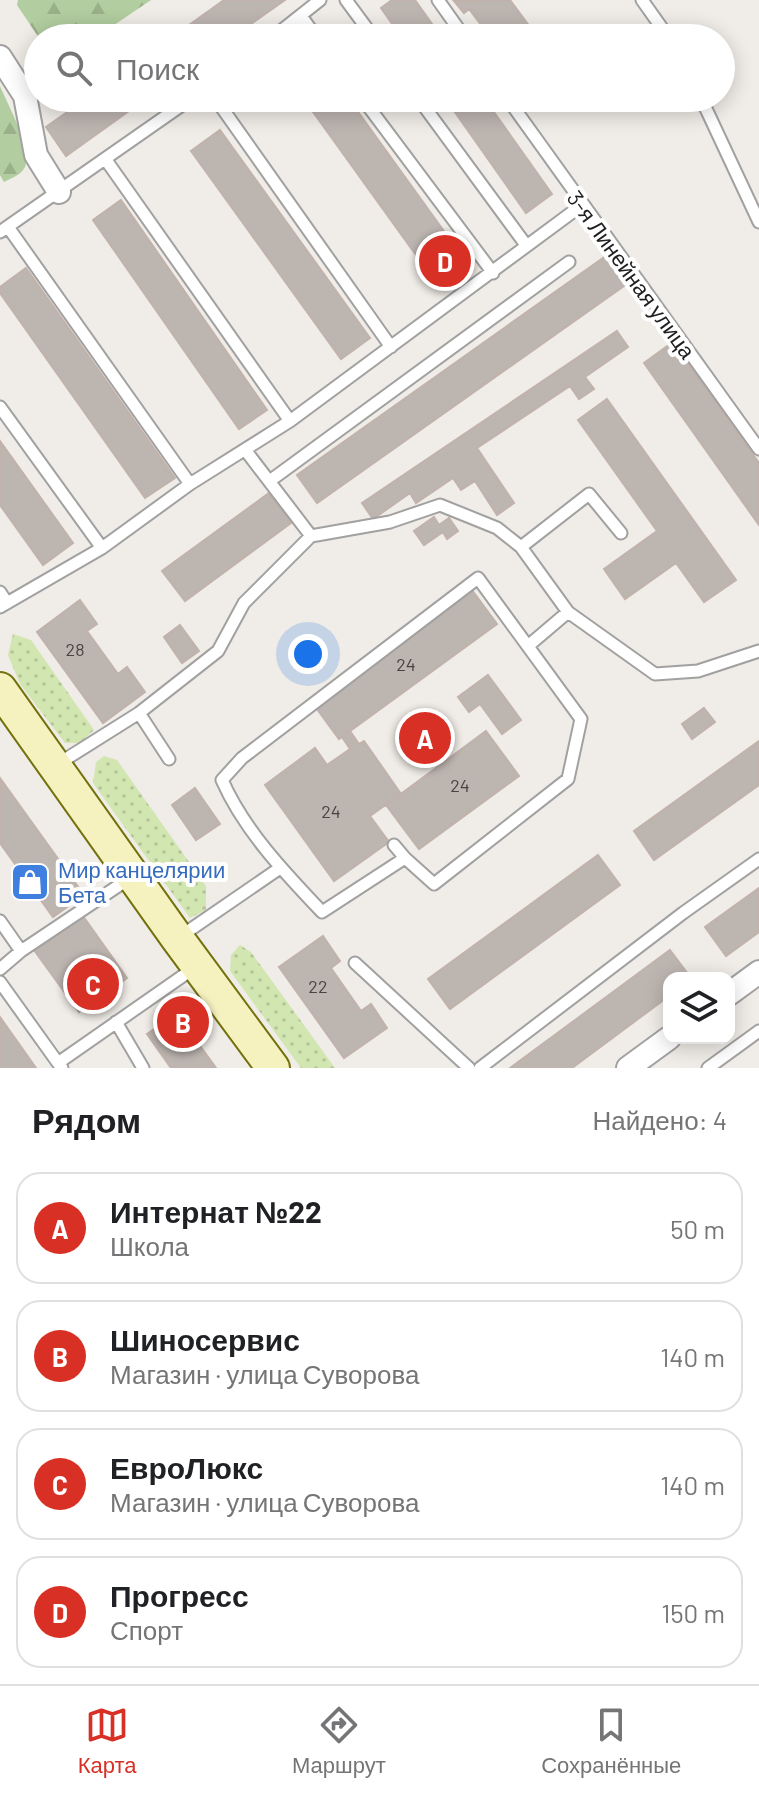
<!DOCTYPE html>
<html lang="ru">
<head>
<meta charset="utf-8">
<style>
  body { margin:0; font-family:Barlow,sans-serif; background:#f2f2f2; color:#202124 }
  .controls { position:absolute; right:24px; bottom:24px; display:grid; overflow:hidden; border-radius:16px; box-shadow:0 4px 20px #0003 }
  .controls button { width:72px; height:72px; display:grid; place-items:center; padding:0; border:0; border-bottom:2px solid #e0e0e0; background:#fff; color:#202124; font:40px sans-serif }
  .you { position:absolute; left:308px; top:654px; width:28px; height:28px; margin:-20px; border:6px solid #fff; border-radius:50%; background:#1a73e8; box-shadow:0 0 0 12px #1a73e833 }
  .badge { display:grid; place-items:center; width:52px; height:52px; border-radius:50%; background:#d93025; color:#fff; font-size:26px; font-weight:700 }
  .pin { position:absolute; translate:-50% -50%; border:4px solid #fff; box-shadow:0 2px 8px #0006 }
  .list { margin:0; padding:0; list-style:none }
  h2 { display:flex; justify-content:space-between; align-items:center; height:104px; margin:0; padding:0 32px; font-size:34px }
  h2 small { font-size:26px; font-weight:400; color:#757577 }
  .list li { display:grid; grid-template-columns:52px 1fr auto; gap:24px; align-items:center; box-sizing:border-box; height:112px; margin:0 16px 16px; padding:0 16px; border:2px solid #e0e0e0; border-radius:24px }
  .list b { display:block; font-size:30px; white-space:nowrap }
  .list p { margin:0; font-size:26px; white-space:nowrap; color:#757577 }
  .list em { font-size:26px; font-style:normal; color:#757577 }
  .icon { flex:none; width:44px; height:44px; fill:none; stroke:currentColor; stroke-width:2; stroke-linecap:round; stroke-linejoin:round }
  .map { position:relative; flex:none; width:759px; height:1068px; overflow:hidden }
  .search { position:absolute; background:#fff; box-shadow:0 4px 20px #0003; left:24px; right:24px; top:24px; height:88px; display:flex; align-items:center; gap:20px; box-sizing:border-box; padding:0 28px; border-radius:44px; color:#757577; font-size:30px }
  .sheet { height:616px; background:#fff }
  nav { display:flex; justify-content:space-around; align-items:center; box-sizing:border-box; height:112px; border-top:2px solid #e0e0e0; background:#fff; font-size:22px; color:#757577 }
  nav a { display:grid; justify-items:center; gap:4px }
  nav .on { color:#d93025 }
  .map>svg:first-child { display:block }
  .grass { fill:url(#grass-dots) }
  .forest { fill:url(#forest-firs) }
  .building { fill:#bdb5b0; stroke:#c1b2ab; stroke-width:2 }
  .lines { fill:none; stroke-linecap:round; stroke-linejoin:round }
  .service-casing { stroke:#a1a1a1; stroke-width:15 }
  .minor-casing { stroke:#a1a1a1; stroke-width:26 }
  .secondary-casing { stroke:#72710c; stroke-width:36 }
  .service { stroke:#fff; stroke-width:11 }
  .minor { stroke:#fff; stroke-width:22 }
  .secondary { stroke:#f6f2c0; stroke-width:32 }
  .labels { text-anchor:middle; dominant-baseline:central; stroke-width:8; stroke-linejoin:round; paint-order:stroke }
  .number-label { font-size:18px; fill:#474544 }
  .street-label { font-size:22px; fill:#202020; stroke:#fff }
  .shop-label { font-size:22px; fill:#366cbe; stroke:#fff; text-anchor:start }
</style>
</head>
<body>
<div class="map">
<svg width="759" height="1068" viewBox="0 0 759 1068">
  <defs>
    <pattern id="grass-dots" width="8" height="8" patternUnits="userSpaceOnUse" patternTransform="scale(2)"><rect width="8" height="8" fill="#d2e6b1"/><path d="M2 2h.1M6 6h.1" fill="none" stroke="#b4c598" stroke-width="1.8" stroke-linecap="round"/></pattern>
    <pattern id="forest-firs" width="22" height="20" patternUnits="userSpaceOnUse" patternTransform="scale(2)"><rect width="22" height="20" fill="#b2cd9f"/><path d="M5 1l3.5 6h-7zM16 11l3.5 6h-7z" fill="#99b089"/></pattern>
  </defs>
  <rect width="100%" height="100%" fill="#f0ece7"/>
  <path class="grass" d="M13,634L31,640L94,730L80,743H65L20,684L8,655Z
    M104,756L117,760L206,886V910L190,918L93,783L96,762Z
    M240,945L251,952L335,1068H301L230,971L231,955Z"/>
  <path class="forest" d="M18,0H151L95,38H39L17,5Z
    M0,86C7,103 33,150 25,167C21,175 12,178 4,182L0,175Z"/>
  <path class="building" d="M224,0H285L231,38H171Z
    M392,0H415L442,38H402L381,8Z
    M510,0L530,27L515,38H491L469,9L464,13L454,1Z
    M87,98H147L66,156L46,127Z
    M303,98H348L469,266L439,287Z
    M445,98H484L552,194L526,213Z
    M220,130L370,338L341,359L191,151Z
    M121,200L267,410L239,429L93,220Z
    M610,253L631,281L317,503L297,475Z
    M26,268L175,478L145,498L0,293V287Z
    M617,331L628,347L585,377L594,389L579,399L570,386L477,448L514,503L497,515L475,481L461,490L453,478L416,503L410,493L373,519L362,503Z
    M673,342L759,463V525L644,363Z
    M607,399L736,580L704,602L676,563L625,599L604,569L657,531L578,420Z
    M0,441L73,543L43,565L0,505Z
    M269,493L291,523L185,601L162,571Z
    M434,517L439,525L449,518L458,531L447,539L443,532L424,545L414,531Z
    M472,590L497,624L339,739L314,705Z
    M80,600L97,624L87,631L118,674L127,667L145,692L103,723L37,632Z
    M180,625L199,651L182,663L164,637Z
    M488,675L521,720L502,734L480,704L469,712L458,697Z
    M704,708L715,722L692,739L682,724Z
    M350,731L359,744L364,741L401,794L370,816L389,842L334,881L265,785L315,748L327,765L350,749L342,737Z
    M486,731L519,776L419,849L386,805Z
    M759,741V785L654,860L634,831Z
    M0,778L84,895L53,917L0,843Z
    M195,788L220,824L196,840L172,805Z
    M598,855L620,885L450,1009L428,979Z
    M759,888V932L726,956L705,927Z
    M83,916L127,978L79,1012L34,950Z
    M323,936L340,961L331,968L361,1011L371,1004L387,1028L344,1058L279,967Z
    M670,950L691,978H669V996L572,1068H510Z
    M177,1013L183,1022L216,1068H171L147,1034Z
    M0,1017L36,1068H0Z"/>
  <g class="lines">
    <g class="service-casing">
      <path id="service" d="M346,0L374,38
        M438,0L465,38
        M642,0L669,38
        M301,16L317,38
        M272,38L320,0
        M215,98L391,347
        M362,98L493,273
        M418,98L526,245
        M507,98L759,449
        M701,98L759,222
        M106,160L290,421
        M8,227L190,484
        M0,232L192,98
        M0,407L102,548
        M246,451L311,536
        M271,480L569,262
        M521,547L589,494L621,533
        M478,578L581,719L568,779L434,884L405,858L322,912C284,872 244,830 222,780L242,758Z
        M0,592L7,603
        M0,607L102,548L190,484L290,421L582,205
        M528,646L568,612
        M139,713L169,759
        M58,764L139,713L218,651L244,603L311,536L390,522L440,505L497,528L521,547L568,612L655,674L698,671L759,651
        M394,845L405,858
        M0,921L21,951
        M181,936L280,868
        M355,963L469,1068
        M0,969L21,951L130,878
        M0,982L58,1063
        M116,1022L143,1068
        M62,1068L58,1063L197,966
        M480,1068L683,913L759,859
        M708,1068L759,1031"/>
    </g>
    <g class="minor-casing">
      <path id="minor" d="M0,57L25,96L36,155L59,192
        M729,994L759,972
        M628,1068L669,1038"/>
    </g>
    <g class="secondary-casing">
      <path id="secondary" d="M0,689L177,938L273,1068"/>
    </g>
    <use href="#service" class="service"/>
    <use href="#minor" class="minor"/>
    <use href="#secondary" class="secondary"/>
  </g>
  <defs>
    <g id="shop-square" transform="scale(2)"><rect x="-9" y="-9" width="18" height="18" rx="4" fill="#3f7fe0" stroke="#fff"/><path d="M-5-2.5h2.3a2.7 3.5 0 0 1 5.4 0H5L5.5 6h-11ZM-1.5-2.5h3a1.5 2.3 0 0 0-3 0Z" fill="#fff"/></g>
  </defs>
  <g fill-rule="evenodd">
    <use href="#shop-square" x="30" y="882"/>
  </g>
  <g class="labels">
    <g class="number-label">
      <text x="75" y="649">28</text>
      <text x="406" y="664">24</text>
      <text x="460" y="785">24</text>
      <text x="331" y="811">24</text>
      <text x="318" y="986">22</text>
    </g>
    <g class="street-label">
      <text transform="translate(632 274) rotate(54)">3-я Линейная улица</text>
    </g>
    <g class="shop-label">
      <text x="58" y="869">Мир канцелярии<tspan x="58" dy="25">Бета</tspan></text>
    </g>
  </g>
</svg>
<div class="controls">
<button><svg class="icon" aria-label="layers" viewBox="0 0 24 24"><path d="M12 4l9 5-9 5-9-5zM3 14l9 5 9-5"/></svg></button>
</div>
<div class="you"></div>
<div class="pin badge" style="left:425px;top:738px">A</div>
<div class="pin badge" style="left:183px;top:1022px">B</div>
<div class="pin badge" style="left:93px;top:984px">C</div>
<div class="pin badge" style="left:445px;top:261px">D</div>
<div class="search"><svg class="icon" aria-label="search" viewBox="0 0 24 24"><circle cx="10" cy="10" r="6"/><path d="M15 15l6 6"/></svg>Поиск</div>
</div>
<section class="sheet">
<h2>Рядом<small>Найдено: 4</small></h2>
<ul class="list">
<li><span class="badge">A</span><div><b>Интернат №22</b><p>Школа</p></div><em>50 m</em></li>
<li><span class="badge">B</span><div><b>Шиносервис</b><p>Магазин · улица Суворова</p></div><em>140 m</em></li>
<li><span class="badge">C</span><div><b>ЕвроЛюкс</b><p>Магазин · улица Суворова</p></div><em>140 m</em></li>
<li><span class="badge">D</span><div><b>Прогресс</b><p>Спорт</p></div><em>150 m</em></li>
</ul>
</section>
<nav>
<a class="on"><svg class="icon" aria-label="map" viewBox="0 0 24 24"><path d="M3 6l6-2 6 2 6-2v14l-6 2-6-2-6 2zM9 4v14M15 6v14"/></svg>Карта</a>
<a><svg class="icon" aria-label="directions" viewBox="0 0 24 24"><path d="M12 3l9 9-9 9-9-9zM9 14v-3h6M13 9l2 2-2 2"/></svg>Маршрут</a>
<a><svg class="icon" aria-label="saved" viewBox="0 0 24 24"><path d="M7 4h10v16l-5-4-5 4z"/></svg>Сохранённые</a>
</nav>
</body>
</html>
